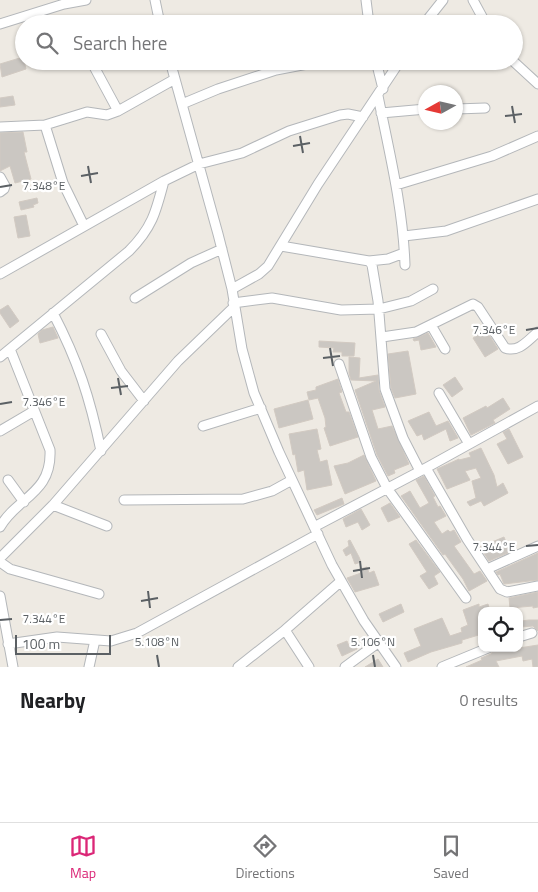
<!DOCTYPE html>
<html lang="en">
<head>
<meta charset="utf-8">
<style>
  body { margin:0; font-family:"Titillium Web",sans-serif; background:#f2f2f2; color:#202124 }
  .controls { position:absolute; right:15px; bottom:15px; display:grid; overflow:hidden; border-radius:10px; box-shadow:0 1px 4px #0004 }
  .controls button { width:45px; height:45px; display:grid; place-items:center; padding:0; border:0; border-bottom:1px solid #e0e0e0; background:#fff; color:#202124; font:25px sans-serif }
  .compass { position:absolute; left:418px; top:85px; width:45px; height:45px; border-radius:50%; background:#fff; box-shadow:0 1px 4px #0004; rotate:262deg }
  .scale { position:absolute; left:15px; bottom:12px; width:96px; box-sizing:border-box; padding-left:5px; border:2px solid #5b6064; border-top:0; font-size:14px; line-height:18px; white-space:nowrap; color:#5b6064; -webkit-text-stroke:4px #fff; paint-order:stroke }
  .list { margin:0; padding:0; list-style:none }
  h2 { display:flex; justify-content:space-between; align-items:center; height:65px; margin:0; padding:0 20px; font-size:21px }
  h2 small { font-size:16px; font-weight:400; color:#757577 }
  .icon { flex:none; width:28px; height:28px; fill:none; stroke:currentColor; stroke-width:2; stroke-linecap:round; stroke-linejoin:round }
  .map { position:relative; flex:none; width:538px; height:667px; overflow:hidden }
  .search { position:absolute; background:#fff; box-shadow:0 1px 4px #0004; left:15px; right:15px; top:15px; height:55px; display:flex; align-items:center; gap:12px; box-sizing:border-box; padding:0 18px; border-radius:28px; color:#757577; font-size:19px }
  .sheet { height:155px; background:#fff }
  nav { display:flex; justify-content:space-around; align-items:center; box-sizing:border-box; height:70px; border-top:1px solid #e0e0e0; background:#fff; font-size:14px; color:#757577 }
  nav a { display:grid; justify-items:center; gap:2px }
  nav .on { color:#db2777 }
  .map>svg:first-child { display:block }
  .building { fill:#cbc7c2; stroke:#d2cac2 }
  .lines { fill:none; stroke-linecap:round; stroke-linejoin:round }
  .minor-casing { stroke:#b4b7ba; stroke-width:11 }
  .minor { stroke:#fff; stroke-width:9 }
  .ticks { fill:none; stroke:#5b6064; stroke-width:2 }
  .ticks-label { font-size:12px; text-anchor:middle; fill:#5b6064; stroke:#fff; stroke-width:4.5; stroke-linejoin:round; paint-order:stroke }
</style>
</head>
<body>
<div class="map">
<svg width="538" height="667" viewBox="0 0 538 667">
  <rect width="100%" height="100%" fill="#eeeae3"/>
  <path class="building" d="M23,57L26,69L2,77L0,64Z
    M13,96L15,105L0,107V98Z
    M23,132L27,152H24L31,179L15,183L10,166L0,171V133Z
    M37,198L38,203L33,205L34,207L21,210L19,202Z
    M26,215L30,236L18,238L14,217Z
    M8,305L19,321L10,328L0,313V310Z
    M53,327L58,338L40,343L38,334L42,330Z
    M486,330L498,349L485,357L473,338Z
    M428,333L436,347L421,350L419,340L414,341L413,339Z
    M319,341L355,343L354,356H342V352H333L334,348L319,347Z
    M408,351L416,394L395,398L391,388L388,354Z
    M349,357L360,358L359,378L378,375L379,390L385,407L372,410L378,429L392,426L409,464L394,470L395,473L388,476L377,455L355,390L376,381L351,380L349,373Z
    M455,377L463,389L452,397L443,385Z
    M338,379L342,392L339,393L346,412H349L358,437L330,446L324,428L326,427L325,418L318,398L309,400L307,392L316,390V387Z
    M503,398L510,409L493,420L495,423L471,435L463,418L486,406L487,408Z
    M308,400L313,419L279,428L274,409Z
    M429,412L436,426L448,421L458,438L450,441L446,429L424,440L422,434L417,436L408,421Z
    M317,429L321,449L317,450L320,462L327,460L332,485L307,490L304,470L298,472L295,454L293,455L289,434Z
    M509,429L523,457L508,464L497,444L507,439L503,432Z
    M481,448L494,475L497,487L503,483L508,493L484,506L481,501L470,506L467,502L476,498L472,481L481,478L476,468L465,471L470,480L447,489L437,469L459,459V460L471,457L469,453Z
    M364,455L376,481L345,494L334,466L348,463Z
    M424,476L435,496L433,497L438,507L440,506L446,516L434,522L442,534L448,530L450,532L454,530L461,542L454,546L474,574L480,571L487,581L469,591L463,579L445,554L443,555L401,496L410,491L420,508L429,503L416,480Z
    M342,498L344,504L317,515L314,510Z
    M390,503L400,517L388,522L381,508Z
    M361,509L370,525L362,530L358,522L346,527L343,519Z
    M504,537L510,552L489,561L480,547Z
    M350,540L359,557L361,562L355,564L351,553L346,556L343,550L349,546L348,541Z
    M416,540L440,572L434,576L438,584L429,589L420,576L427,572L409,544Z
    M538,553V580L504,584L500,574L498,575L496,572Z
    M367,567L369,573L374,571L379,585L355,592L347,578L361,573L360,569Z
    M538,592V607L533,608V606L510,608L509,598Z
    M401,604L404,612L383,622L379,614Z
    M479,604V607L488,604L490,611H482V634L462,640V643L431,652L408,662L404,653L421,646L414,629L442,618L450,636L462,632L461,628L468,625L463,610Z
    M529,620H538V631L533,626L521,627V621Z
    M347,641L349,646L355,643L357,649L342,656L337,645Z
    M538,645V667H533L532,659L523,661L522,656L496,661L499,667H466L482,660L481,658L491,654L494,648H519Z
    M378,659L383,667H365Z"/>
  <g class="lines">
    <g class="minor-casing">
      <path id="minor" d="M155,0L160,24
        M366,0L369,24
        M473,0L486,24
        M0,24L64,4L86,0
        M248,24L279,21L296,24
        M424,24L443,0
        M91,61L118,111
        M170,61L218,234L232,289L242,349L254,393L279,452L332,565L364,621L396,667
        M376,61L383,89
        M513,61L538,84
        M378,96C389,151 403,207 405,265
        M182,104L218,89L276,70L323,61
        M456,109L485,108
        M381,113L426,109
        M45,125L63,183L84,226
        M0,127L45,125L87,112L107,115L118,111L175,79
        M0,177L5,186L4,189L0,192
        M396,185L492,156L538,136
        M404,236L446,231L538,199
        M281,246L369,261L388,259L404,253
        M369,261L372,265L378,301L385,389L403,438L420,471
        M0,274L164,181L199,164L242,153L289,131L340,115L348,114L363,117
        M232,289L259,274L268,266L318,184L400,61
        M135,298L191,263L222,249
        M233,303L272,298L341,310L379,309L411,301L433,289
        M53,313C78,361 90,398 101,451
        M431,325L445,349
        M101,334L121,371L144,401
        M382,337L416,332L473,304L478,307L505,348C519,353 528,340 538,332
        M0,357L129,251C152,228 156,212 164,181
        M339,364L371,457L387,488L466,598
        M439,393L469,444
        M203,426L261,408
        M0,431L34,411
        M426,468L467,539L500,589L507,592L538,586
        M8,480L24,502
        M124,500L243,499L272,491L292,480
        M53,505L107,526
        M0,527C17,497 52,494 50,450L10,349
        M314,527L426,468L538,406
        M0,558L53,505L178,361L234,307
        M0,562L10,569L99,594
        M487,569L538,546
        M0,596L13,667
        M285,630L309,667
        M519,637L532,633
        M8,644L57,637L111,641L137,633L318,534
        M89,667L95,640
        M238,667L285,630L340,582
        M345,667L379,642
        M442,667L488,648"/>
    </g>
    <use href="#minor" class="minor"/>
  </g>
  <path class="ticks" d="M512,106L515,123M505,116L522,114M300,136L303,153M293,146L310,143M88,166L91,183M81,176L98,173M0,187L12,185M526,330L538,328M330,348L333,366M323,358L340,356M118,378L121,395M111,388L128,386M0,404L12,402M526,546L538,545M360,561L362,578M353,571L370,568M148,591L150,608M141,601L158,598M0,620L12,619M157,655L159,667M373,655L375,667"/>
  <g class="ticks-label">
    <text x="44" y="190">7.348°E</text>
    <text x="494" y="334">7.346°E</text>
    <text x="44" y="406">7.346°E</text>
    <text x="494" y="551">7.344°E</text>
    <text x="44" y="623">7.344°E</text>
    <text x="157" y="646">5.108°N</text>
    <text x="373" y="646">5.106°N</text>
  </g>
</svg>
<div class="controls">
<button><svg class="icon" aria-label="locate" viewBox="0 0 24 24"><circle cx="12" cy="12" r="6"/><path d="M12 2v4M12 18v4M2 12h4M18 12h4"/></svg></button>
</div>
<svg class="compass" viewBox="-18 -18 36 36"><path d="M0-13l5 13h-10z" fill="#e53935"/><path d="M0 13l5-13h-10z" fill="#757577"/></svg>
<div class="scale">100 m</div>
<div class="search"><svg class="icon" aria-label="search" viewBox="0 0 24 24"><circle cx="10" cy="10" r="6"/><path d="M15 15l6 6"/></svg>Search here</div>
</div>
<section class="sheet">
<h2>Nearby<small>0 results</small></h2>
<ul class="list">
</ul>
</section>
<nav>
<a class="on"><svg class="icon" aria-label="map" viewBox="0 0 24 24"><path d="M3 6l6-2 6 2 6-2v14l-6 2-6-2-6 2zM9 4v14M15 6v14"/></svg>Map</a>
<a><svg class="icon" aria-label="directions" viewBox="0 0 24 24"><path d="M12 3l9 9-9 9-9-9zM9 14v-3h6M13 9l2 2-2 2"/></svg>Directions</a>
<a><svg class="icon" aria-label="saved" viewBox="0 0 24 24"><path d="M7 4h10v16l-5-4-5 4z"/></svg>Saved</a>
</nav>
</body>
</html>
